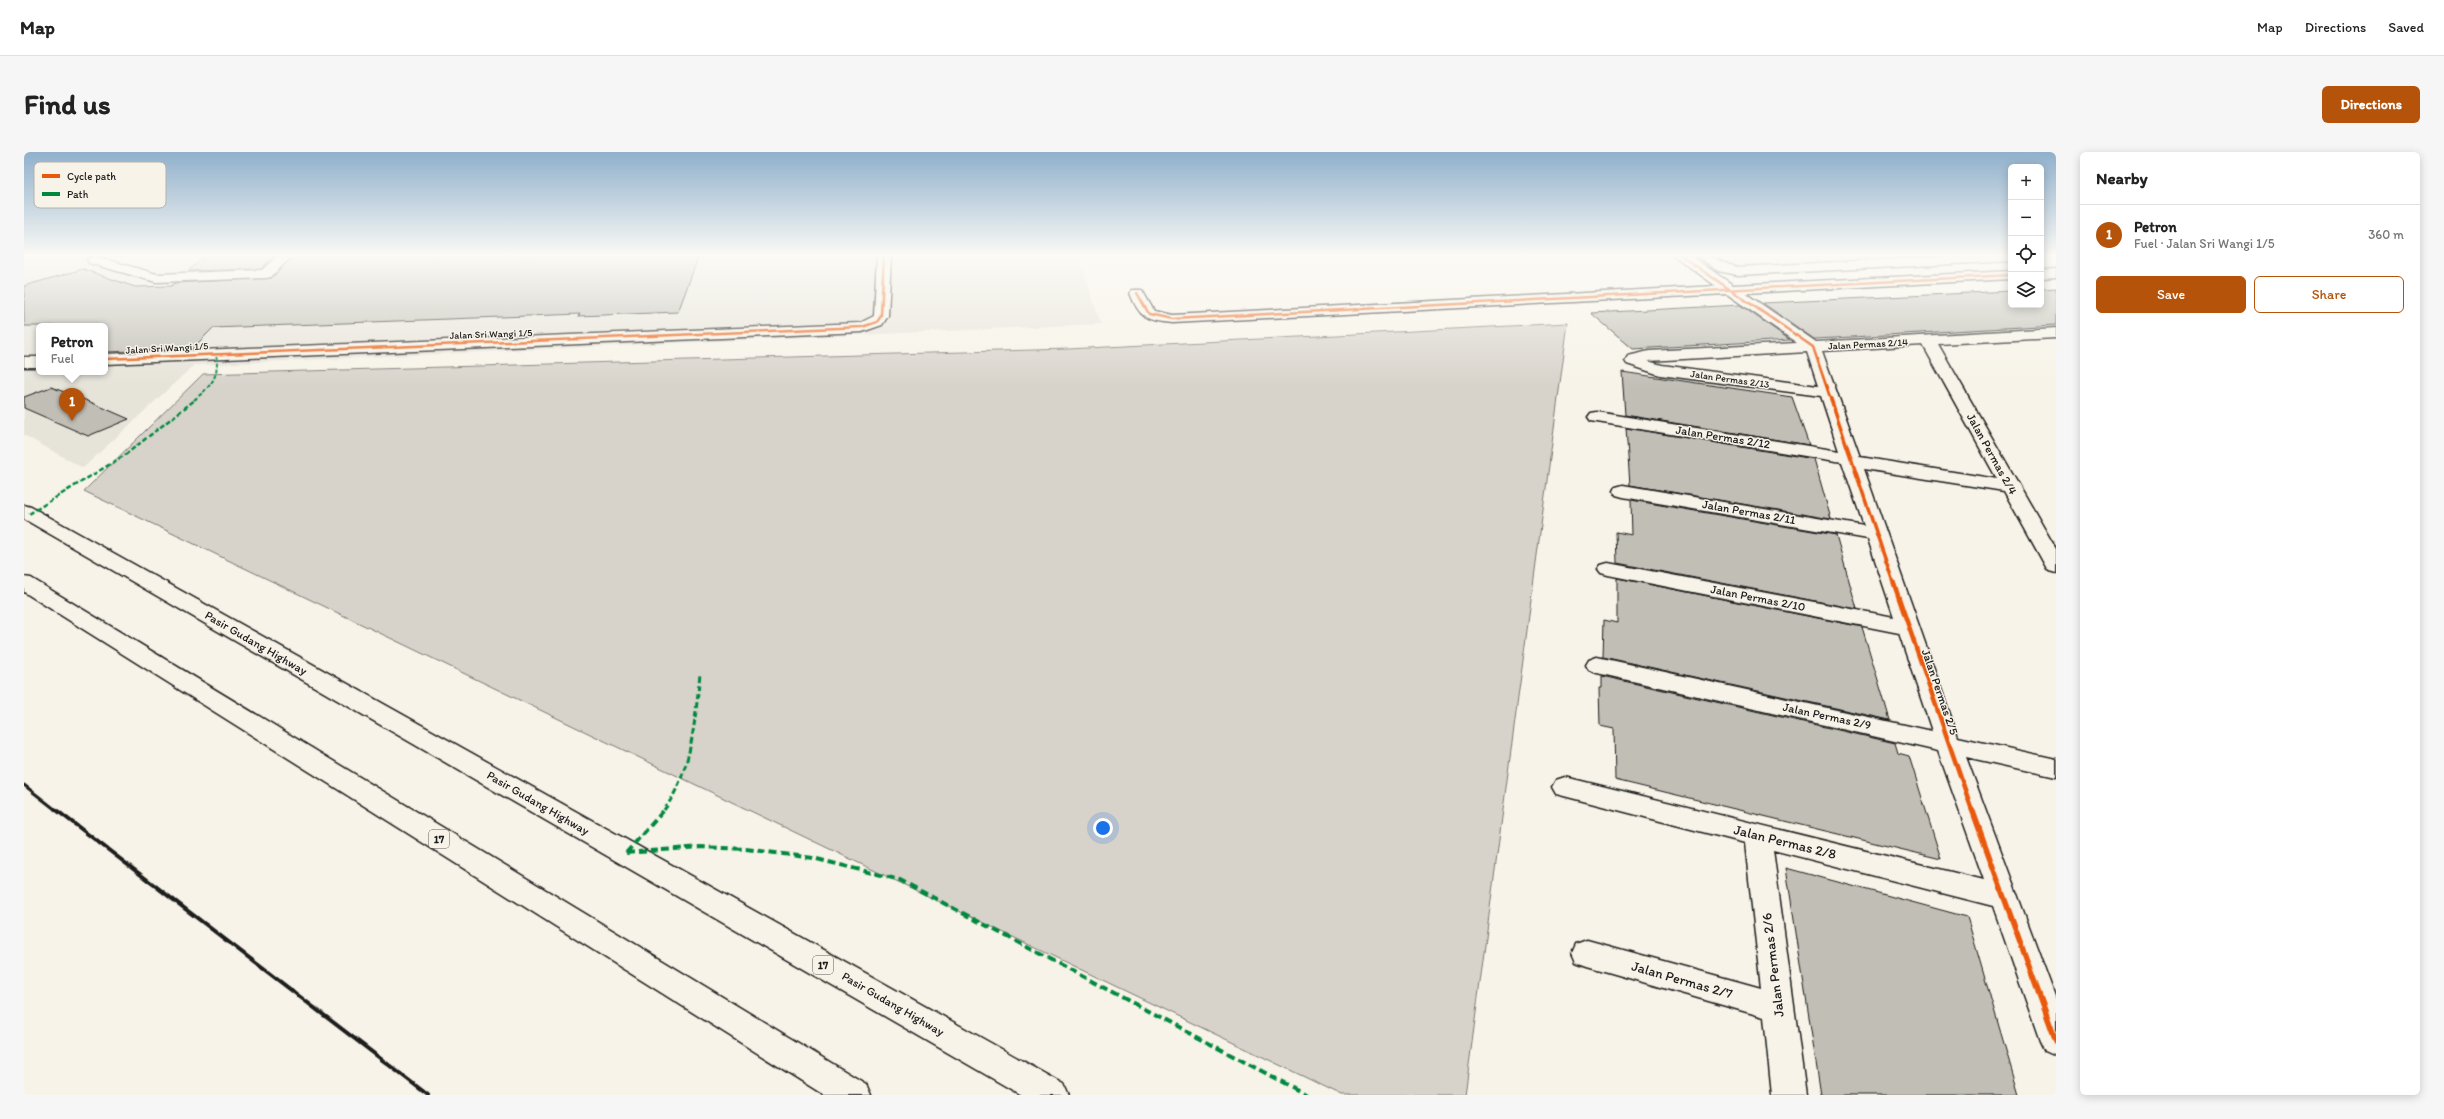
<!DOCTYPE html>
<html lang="en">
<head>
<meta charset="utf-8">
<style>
  body { margin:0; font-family:Itim,sans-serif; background:#f6f6f6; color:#222 }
  .controls { position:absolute; right:12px; top:12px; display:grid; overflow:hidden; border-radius:6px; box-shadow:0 2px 10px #0003 }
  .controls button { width:36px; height:36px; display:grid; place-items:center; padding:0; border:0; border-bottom:1px solid #e0e0e0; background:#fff; color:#222; font:20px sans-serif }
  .you { position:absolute; left:1079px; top:676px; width:14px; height:14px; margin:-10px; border:3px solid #fff; border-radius:50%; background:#1a73e8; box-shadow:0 0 0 6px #1a73e833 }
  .badge { display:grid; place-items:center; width:26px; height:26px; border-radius:50%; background:#b45309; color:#fff; font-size:13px; font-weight:700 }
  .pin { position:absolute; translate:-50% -33px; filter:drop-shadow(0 1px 2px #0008) }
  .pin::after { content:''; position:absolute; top:21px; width:14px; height:12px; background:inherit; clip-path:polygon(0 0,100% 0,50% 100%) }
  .popup { position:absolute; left:12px; top:171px; width:72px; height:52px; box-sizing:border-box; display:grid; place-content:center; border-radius:6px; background:#fff; filter:drop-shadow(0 1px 3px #0005); font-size:13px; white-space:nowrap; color:#767676 }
  .popup b { font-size:15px; color:#222 }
  .popup::after { content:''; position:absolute; left:50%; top:100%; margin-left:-8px; border:8px solid transparent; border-top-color:#fff }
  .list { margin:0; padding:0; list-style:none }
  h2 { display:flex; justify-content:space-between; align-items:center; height:52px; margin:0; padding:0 16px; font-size:17px }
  h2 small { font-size:13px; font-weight:400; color:#767676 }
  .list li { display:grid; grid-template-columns:26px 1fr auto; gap:12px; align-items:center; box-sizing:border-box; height:60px; padding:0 16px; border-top:1px solid #e0e0e0 }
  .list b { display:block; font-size:15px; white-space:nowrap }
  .list p { margin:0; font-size:13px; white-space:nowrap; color:#767676 }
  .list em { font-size:13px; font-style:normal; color:#767676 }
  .actions { display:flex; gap:8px; padding:12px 16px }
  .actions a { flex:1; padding:9px 0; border:1px solid #b45309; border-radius:6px; text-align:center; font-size:14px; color:#b45309 }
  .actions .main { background:#b45309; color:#fff }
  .icon { flex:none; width:22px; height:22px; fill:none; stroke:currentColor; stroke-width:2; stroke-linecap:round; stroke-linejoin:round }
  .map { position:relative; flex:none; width:2032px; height:943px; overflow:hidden; border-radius:6px }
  header { display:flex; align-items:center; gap:24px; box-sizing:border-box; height:56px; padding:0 20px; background:#fff; border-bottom:1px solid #e0e0e0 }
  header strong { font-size:19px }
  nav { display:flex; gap:22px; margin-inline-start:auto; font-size:14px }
  .intro { display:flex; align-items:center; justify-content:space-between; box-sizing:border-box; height:96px; padding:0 24px }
  h1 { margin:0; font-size:28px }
  .button { padding:10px 18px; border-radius:6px; background:#b45309; color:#fff; font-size:14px; font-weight:700 }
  main { display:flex; gap:24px; padding:0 24px }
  aside { flex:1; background:#fff; border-radius:6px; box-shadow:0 2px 10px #0003 }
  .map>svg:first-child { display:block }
  .built { fill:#e6e3d9; fill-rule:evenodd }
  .green { fill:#d7d3cb; stroke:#7a7874 }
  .building { fill:#c0beb5; stroke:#1c1c1c }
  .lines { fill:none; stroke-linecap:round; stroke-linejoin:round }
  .street-casing { stroke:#1c1c1c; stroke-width:3 }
  .highway-casing { stroke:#1c1c1c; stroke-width:3 }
  .street { fill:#f7f3e8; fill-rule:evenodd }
  .highway { fill:#f7f3e8; fill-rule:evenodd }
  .rail-far1 { stroke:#1c1c1c; stroke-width:3 }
  .rail { stroke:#1c1c1c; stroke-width:4 }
  .quiet-far3 { stroke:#00873e; stroke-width:2; stroke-dasharray:4 2; stroke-linecap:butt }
  .quiet-far2 { stroke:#00873e; stroke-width:2.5; stroke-dasharray:5 2.5; stroke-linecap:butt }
  .quiet-far1 { stroke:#00873e; stroke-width:3; stroke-dasharray:6 3; stroke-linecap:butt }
  .quiet { stroke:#00873e; stroke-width:4; stroke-dasharray:8 4; stroke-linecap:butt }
  .cycleway-far3-casing { stroke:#f7f3e8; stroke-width:4 }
  .cycleway-far2-casing { stroke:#f7f3e8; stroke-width:5.5 }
  .cycleway-far1-casing { stroke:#f7f3e8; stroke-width:7 }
  .cycleway-casing { stroke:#f7f3e8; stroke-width:8 }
  .cycleway-far3 { stroke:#e8590c; stroke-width:2.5 }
  .cycleway-far2 { stroke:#e8590c; stroke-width:3.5 }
  .cycleway-far1 { stroke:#e8590c; stroke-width:4.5 }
  .cycleway { stroke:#e8590c; stroke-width:5.5 }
  .labels { text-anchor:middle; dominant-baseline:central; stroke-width:3; stroke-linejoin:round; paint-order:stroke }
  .far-street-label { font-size:10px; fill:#1c1c1c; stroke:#f7f3e8 }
  .shield { fill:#f7f3e8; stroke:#5e5c59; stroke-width:1 }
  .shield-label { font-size:11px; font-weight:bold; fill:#1c1c1c }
  .street-label { font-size:12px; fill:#1c1c1c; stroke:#f7f3e8 }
  .near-street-label { font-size:14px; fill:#1c1c1c; stroke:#f7f3e8 }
  .key { fill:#f7f3e8; stroke:#b5b2ab; stroke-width:1 }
  .key-label { font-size:11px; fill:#1c1c1c }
</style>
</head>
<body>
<header>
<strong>Map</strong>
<nav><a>Map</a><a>Directions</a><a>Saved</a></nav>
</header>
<div class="intro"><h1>Find us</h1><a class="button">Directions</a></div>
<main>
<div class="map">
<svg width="2032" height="943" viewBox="0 0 2032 943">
  <rect width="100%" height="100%" fill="#f7f3e8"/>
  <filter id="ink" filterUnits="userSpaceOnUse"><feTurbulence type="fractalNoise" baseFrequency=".025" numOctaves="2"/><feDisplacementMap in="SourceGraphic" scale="8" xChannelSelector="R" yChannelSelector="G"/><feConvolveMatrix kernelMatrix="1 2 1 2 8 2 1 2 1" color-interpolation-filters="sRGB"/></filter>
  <g filter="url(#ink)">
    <path class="built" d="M0,103H1054L1077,172L170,213L59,316L0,283ZM15,174H81V220H15Z
      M1685,103H1987V111L1719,125Z"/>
    <path class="green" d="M1544,171L1441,943H1318L60,339L179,222L1044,197Z"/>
    <path class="building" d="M183,103H252L237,117L164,119Z
      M270,103H675L654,160L554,164L556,162L189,176L168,197L81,200V174H0V134L59,117L111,135L147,134L151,131L247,126Z
      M2032,136V173L1811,186L1790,187L1739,151L1987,139V153H2017V137Z
      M1716,153L1766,188L1609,197L1567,161Z
      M1598,220L1768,245L1785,293L1601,263Z
      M27,235L64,249L105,267L64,284L0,256V245Z
      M1602,276L1790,307L1807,367L1606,333Z
      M1607,348L1812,383L1833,457L1593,411L1592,380L1608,383Z
      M1593,426L1838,475L1866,568L1579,505L1580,468L1593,471Z
      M1578,524L1871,591L1874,601L1885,604L1917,707L1591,628L1590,577L1576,574L1575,536H1578Z
      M1762,716L1943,765L1995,943H1797Z"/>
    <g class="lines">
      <g class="street-casing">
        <path id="street" d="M254,103H269L247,125L242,126L132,130L65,111L63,108L70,104L133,122L238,118Z
          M853,103H867L864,164L858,173L838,180L81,212V202L836,171L850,164Z
          M1649,103H1665L1709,133L1987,119V127L1721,141L1792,190L2032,176V186L1914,192L2032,397V421L2025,419L2022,415L1980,339L1840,317L1934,585L2032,607V625L1942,605L2032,847V904L2021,899L2016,889L1969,754L1749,698L1782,943H1748L1740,865L1563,814L1552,810L1548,801L1552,792L1563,788L1737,836L1721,691L1532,642L1528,635L1532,628L1541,625L1960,728L1914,599L1573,521L1565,518L1562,513L1565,508L1573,505L1908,579L1875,481L1584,423L1577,421L1574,417L1577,413L1584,411L1870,465L1844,387L1599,345L1592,343L1590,339L1592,335L1599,333L1840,374L1818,310L1573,270L1567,269L1564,265L1567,261L1573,260L1815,299L1797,244L1636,223L1603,212L1601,209L1604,204L1625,199L1773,191L1703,142L1148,171C1122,169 1115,165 1106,141L1108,138H1118L1130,159L1148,163L1692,134ZM1899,193L1973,327L1836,305L1798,199ZM1783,200L1794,234L1638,213L1624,209Z
          M1672,103C1691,102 1697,112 1714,115L1952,103H1987V109L1714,123L1694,119Z
          M2032,117V125L2017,126V118Z
          M0,205H15V215H0Z"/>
      </g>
      <g class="highway-casing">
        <path id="highway" d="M0,353L7,355L1040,932L1045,943H997L0,367Z
          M0,425L7,426L842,932L847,943H800L0,440Z"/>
      </g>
      <use href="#street" class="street"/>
      <use href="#highway" class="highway"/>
      <path class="rail-far1" d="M0,633L32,658"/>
      <path class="rail" d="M31,657L404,943"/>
      <path class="quiet-far3" d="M170,248C187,234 196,225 192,202"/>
      <path class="quiet-far2" d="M5,362L101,303L172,247"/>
      <path class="quiet-far1" d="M640,658C668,620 671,567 676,522"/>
      <path class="quiet" d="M602,701L676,695L722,697L789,706L876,728L1283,943
        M602,701L641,657"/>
      <g class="cycleway-far3-casing">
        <path id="cycleway-far3" d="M1656,103L1789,195L1807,248
          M1113,141L1125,162L1148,167L1987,123
          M81,207L838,175L853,170L857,164L860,103"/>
      </g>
      <g class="cycleway-far2-casing">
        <path id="cycleway-far2" d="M1807,247L1869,430"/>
      </g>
      <g class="cycleway-far1-casing">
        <path id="cycleway-far1" d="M1869,429L1948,658"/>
      </g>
      <g class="cycleway-casing">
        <path id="cycleway" d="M1948,657L2032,889"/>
      </g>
      <use href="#cycleway-far3" class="cycleway-far3"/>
      <use href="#cycleway-far2" class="cycleway-far2"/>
      <use href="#cycleway-far1" class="cycleway-far1"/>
      <use href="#cycleway" class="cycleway"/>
    </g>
  </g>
  <linearGradient id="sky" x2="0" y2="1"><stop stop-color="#90b0cc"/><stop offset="0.44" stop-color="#fbfaf5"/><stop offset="1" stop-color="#fbfaf5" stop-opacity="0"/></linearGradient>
  <rect width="2032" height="235" fill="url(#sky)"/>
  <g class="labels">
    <g class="far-street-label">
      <text transform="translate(467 182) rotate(-2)">Jalan Sri Wangi 1/5</text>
      <text transform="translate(1844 192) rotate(-3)">Jalan Permas 2/14</text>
      <text transform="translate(143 196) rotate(-3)">Jalan Sri Wangi 1/5</text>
      <text transform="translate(1706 227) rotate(8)">Jalan Permas 2/13</text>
    </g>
    <g class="shield">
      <rect x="405" y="678" width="20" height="18" rx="3"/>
      <rect x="789" y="804" width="20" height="18" rx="3"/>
    </g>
    <g class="shield-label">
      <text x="415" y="687">17</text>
      <text x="799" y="813">17</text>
    </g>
    <g class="street-label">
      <text transform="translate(1699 285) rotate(9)">Jalan Permas 2/12</text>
      <text transform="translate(1968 302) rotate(61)">Jalan Permas 2/4</text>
      <text transform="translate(1725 360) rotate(10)">Jalan Permas 2/11</text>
      <text transform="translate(1734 446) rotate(11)">Jalan Permas 2/10</text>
      <text transform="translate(232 491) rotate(30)">Pasir Gudang Highway</text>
      <text transform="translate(1916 540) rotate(71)">Jalan Permas 2/5</text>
      <text transform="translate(1803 564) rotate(12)">Jalan Permas 2/9</text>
      <text transform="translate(514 651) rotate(30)">Pasir Gudang Highway</text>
      <text transform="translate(869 852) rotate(30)">Pasir Gudang Highway</text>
    </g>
    <g class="near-street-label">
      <text transform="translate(1761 690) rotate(14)">Jalan Permas 2/8</text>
      <text transform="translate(1749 813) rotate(-97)">Jalan Permas 2/6</text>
      <text transform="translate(1658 828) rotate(16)">Jalan Permas 2/7</text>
    </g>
  </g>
  <rect x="10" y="10" width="132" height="46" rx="6" class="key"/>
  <rect x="18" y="22" width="18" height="4" fill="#e8590c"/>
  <rect x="18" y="40" width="18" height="4" fill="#00873e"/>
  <g class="key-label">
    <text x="43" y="28">Cycle path</text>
    <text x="43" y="46">Path</text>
  </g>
</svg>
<div class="controls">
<button>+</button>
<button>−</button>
<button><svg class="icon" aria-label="locate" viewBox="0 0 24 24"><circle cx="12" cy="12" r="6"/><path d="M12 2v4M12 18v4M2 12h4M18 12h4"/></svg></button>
<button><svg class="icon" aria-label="layers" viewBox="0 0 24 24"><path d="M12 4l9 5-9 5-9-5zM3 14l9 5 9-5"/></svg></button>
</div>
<div class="you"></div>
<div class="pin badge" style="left:48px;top:269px">1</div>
<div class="popup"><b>Petron</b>Fuel</div>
</div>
<aside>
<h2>Nearby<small></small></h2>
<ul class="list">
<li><span class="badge">1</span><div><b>Petron</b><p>Fuel · Jalan Sri Wangi 1/5</p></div><em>360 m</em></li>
</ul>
<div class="actions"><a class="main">Save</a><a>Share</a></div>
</aside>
</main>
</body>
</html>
